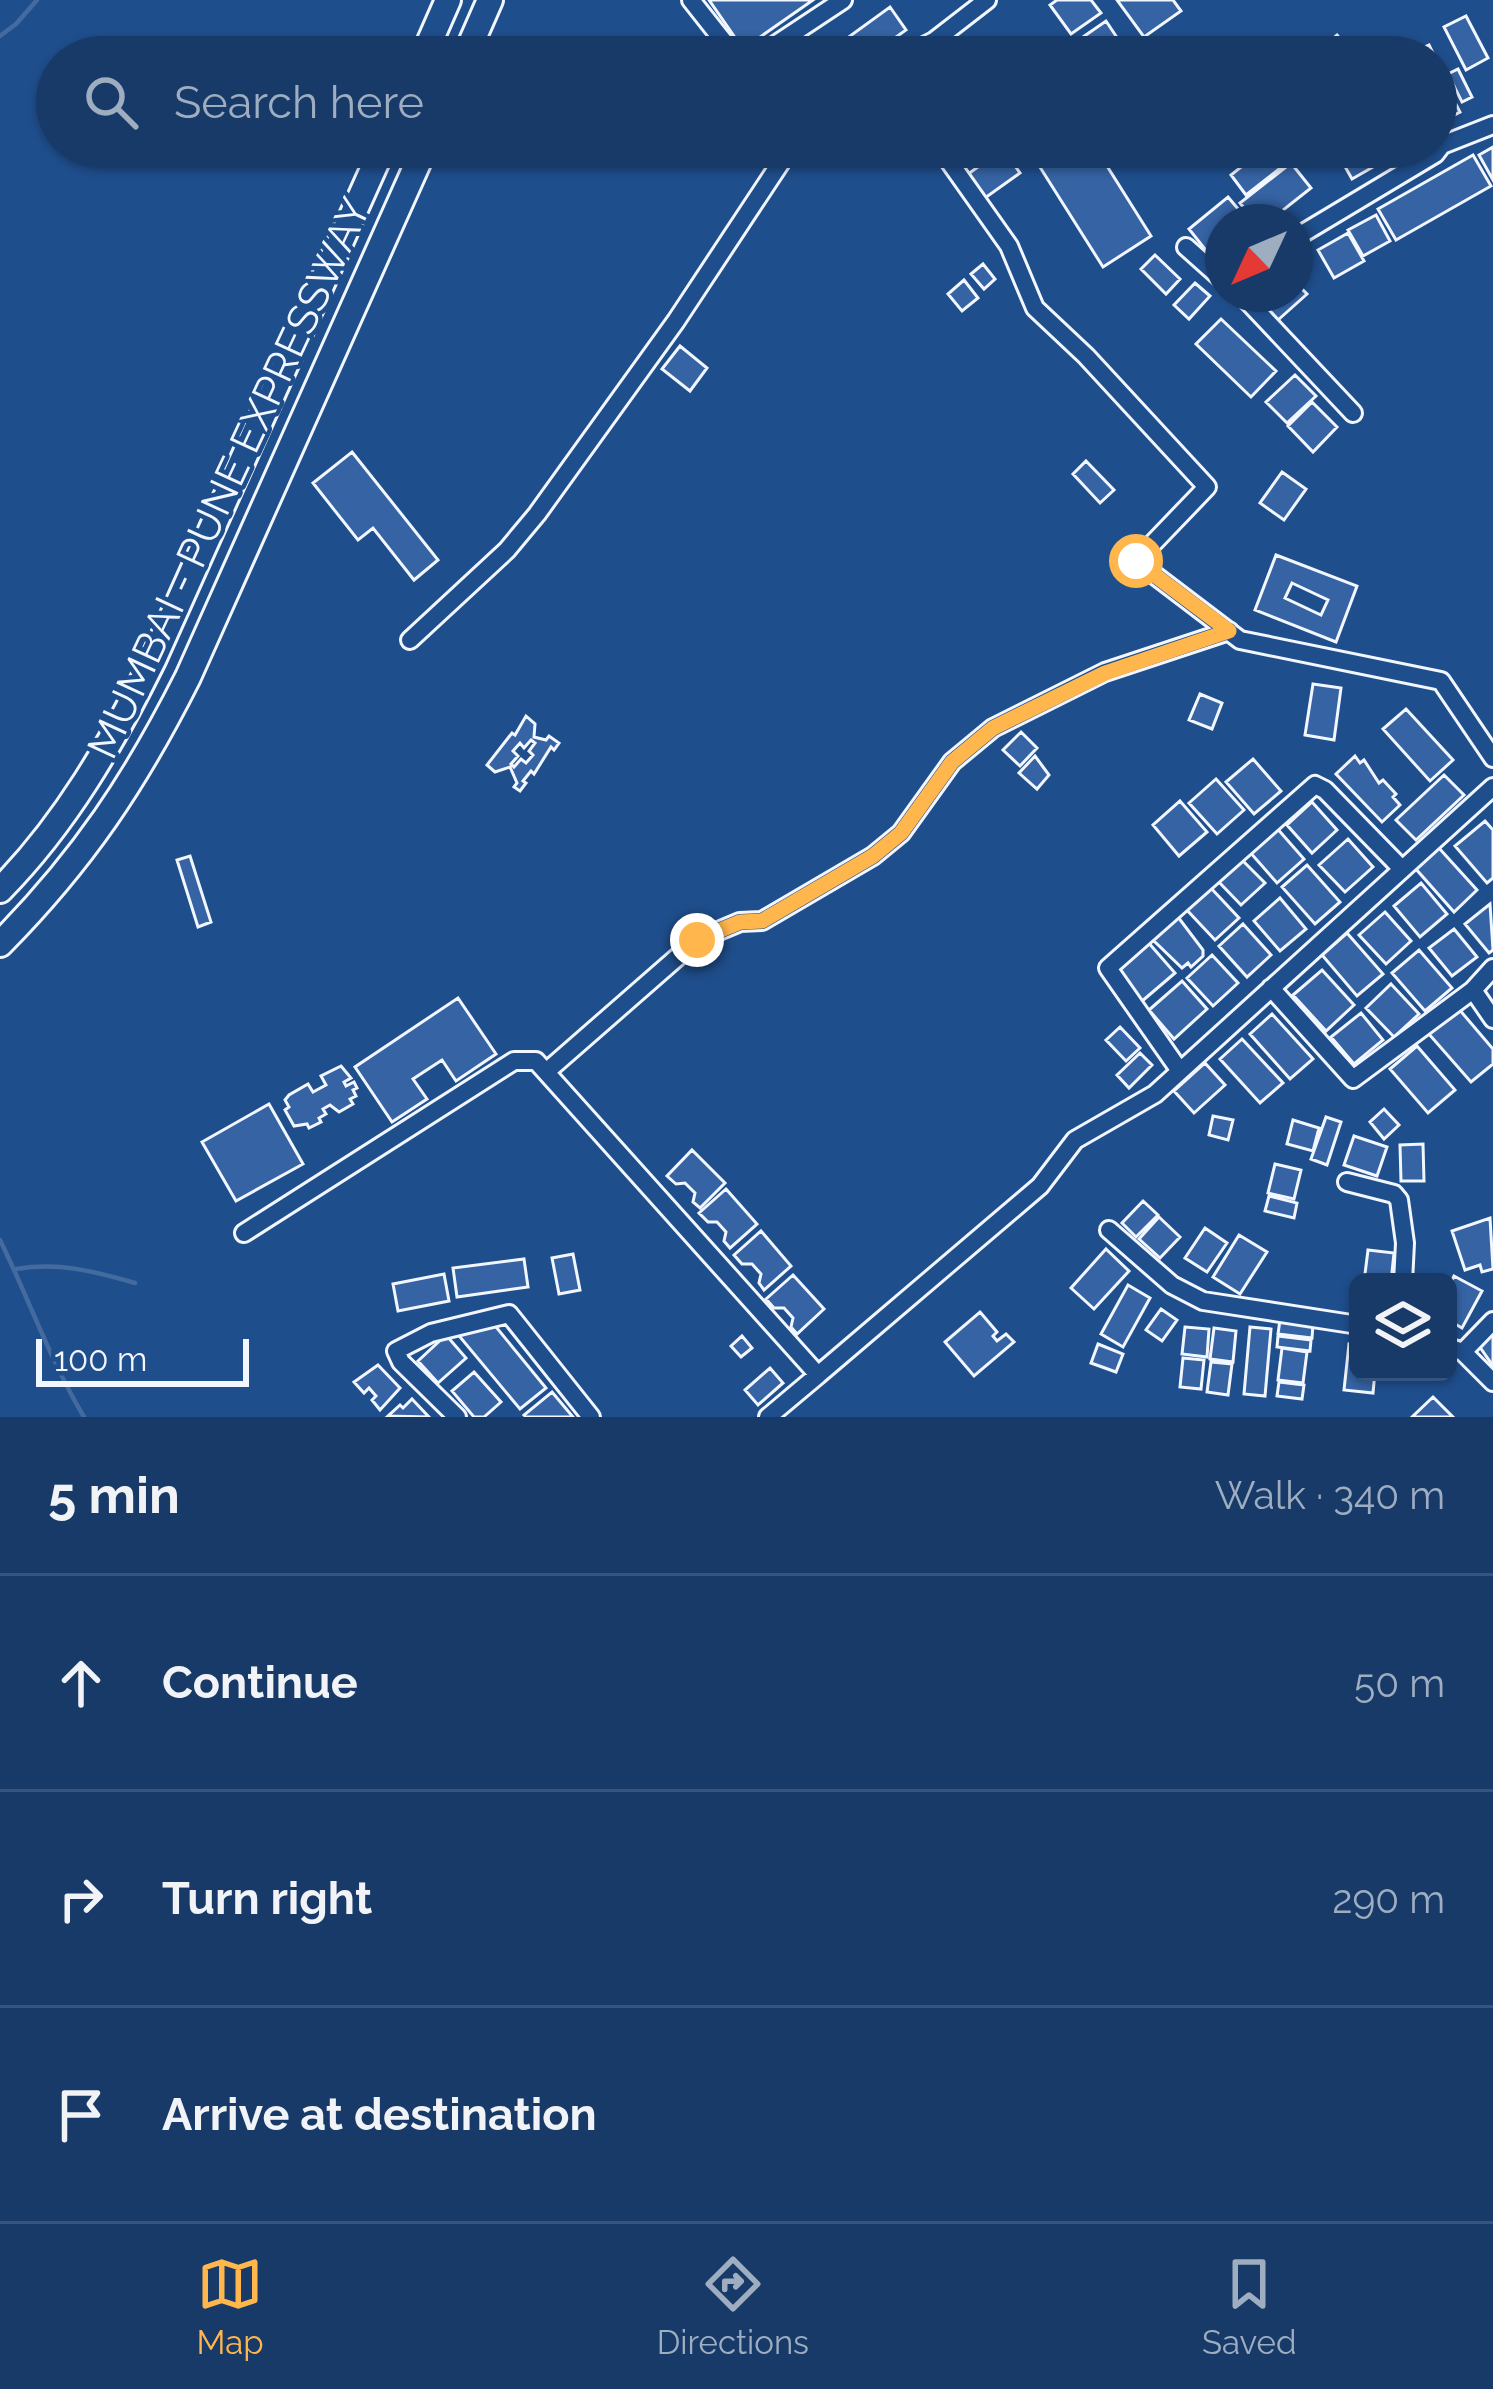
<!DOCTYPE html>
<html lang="en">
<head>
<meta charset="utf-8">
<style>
  body { margin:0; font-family:Raleway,sans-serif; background:#20416f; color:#f1f3f6 }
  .controls { position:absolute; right:36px; bottom:36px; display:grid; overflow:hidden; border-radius:18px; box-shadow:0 3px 9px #0004 }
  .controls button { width:108px; height:108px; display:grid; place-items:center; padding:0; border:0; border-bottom:3px solid #36547d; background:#173a69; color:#f1f3f6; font:60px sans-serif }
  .compass { position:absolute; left:1205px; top:204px; width:108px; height:108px; border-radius:50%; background:#173a69; box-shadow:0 3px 9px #0004; rotate:226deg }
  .scale { position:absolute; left:36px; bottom:30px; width:213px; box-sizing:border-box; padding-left:12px; border:6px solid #f2f6ff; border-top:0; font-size:33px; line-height:42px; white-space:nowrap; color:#f2f6ff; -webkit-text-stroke:9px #1f4e8c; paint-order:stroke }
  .stop { position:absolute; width:36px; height:36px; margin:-27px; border:9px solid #ffb74d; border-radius:50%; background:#fff }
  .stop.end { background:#ffb74d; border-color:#fff; box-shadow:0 3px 12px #0008 }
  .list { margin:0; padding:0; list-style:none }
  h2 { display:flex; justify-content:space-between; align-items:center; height:156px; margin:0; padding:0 48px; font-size:51px }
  h2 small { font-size:39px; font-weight:400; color:#9eadc0 }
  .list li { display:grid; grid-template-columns:78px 1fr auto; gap:36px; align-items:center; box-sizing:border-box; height:216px; padding:0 48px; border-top:3px solid #36547d }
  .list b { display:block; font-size:45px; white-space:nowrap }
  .list em { font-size:39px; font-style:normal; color:#9eadc0 }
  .icon { flex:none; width:66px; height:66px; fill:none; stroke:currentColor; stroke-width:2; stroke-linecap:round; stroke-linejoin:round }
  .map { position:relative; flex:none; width:1493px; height:1417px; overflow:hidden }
  .search { position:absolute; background:#173a69; box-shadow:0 3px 9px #0004; left:36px; right:36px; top:36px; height:132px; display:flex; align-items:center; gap:30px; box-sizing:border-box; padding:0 42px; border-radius:66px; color:#9eadc0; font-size:45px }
  .sheet { height:804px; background:#173a69 }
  nav { display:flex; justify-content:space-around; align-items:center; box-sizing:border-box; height:168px; border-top:3px solid #36547d; background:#173a69; font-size:33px; color:#9eadc0 }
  nav a { display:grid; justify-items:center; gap:6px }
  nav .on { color:#ffb74d }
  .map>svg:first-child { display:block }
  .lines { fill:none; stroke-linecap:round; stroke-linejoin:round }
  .stream { stroke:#446ba0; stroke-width:4.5 }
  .building { fill:#3563a3; stroke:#f2f6ff; stroke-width:3; fill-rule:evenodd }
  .minor-casing { stroke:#f2f6ff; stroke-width:22 }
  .highway-casing { stroke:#f2f6ff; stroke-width:30 }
  .minor { stroke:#1f4e8c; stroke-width:16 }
  .highway { stroke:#1f4e8c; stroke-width:24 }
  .route { stroke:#ffb74d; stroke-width:15 }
  .labels { text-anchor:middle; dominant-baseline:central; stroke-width:9; stroke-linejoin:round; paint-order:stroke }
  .street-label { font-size:42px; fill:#f2f6ff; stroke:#1f4e8c }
</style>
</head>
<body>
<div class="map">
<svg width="1493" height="1417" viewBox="0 0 1493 1417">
  <rect width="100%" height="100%" fill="#1f4e8c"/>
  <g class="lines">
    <path class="stream" d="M0,36L16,24L37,0
      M0,1240C29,1299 50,1360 84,1417
      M16,1269C59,1262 93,1271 135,1283"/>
  </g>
  <path class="building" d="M709,0H813L743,49Z
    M1057,0H1091L1101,13L1071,34L1050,5Z
    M1117,0H1173L1181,11L1144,37Z
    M890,7L906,30L868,57H849L839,44Z
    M1466,16L1488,58L1466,70L1444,27Z
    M1106,21L1118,39L1095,55L1083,37Z
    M1337,35L1355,57H1310Z
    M1429,45L1435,57H1409L1408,55Z
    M1458,69L1472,97L1462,102L1448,74Z
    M1445,83L1460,112L1441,122L1436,112V88Z
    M1065,147H1095L1151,236L1103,267L1038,164Z
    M1266,147H1299L1302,151L1246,195L1231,175Z
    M1334,147H1361L1373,167L1352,179Z
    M1493,147V180L1479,155Z
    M1003,149L1020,173L985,198L968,174Z
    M1473,155L1491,186L1396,240L1378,209Z
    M1291,163L1311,188L1268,222H1255L1240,203Z
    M1228,197L1249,222H1223V257L1216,263L1189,229Z
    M1376,215L1390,241L1363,256L1348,230Z
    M1348,233L1364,261L1334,278L1318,250Z
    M1155,255L1180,279L1166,294L1141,269Z
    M983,264L995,279L984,289L971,274Z
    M964,280L978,298L962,311L948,294Z
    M1295,282L1307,294L1278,320L1256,296L1295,294Z
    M1195,283L1210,296L1189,319L1174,305Z
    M1221,319L1276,371L1251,397L1196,344Z
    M680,346L707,368L690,391L662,369Z
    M1295,375L1316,396L1287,423L1266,402Z
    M1312,402L1337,427L1313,452L1288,426Z
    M352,452L438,560L414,580L373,528L358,540L313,483Z
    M1086,461L1114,490L1100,503L1073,474Z
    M1282,472L1306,489L1284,520L1260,503Z
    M1276,555L1357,586L1336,642L1255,610ZM1292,583L1328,600L1321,615L1285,598Z
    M1313,684L1341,688L1334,740L1305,735Z
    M1200,694L1222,703L1212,729L1189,720Z
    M1406,709L1453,760L1430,781L1383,729Z
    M526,716L535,724L534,737L546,740L549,736L559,743L554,750L551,747L534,774L531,771L523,781L526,783L520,791L514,787L517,783L510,767L495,772L487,765L512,733L515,735ZM531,740L535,743L529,751L533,755L526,763L521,759L514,767L511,764L518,756L513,751L520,743L524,748Z
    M1021,732L1037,748L1020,766L1003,750Z
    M1035,756L1049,775L1037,789L1019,773Z
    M1355,756L1360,763L1364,760L1379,783L1383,780L1396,794L1393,797L1400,805L1382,822L1336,774Z
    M1253,759L1281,791L1254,814L1226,782Z
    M1444,775L1464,795L1416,840L1396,820Z
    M1216,779L1244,810L1217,834L1189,803Z
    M1180,801L1207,832L1179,856L1153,825Z
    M1312,802L1337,830L1312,853L1287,825Z
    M1485,821L1493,830V878L1487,883L1455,846Z
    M1275,826L1304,859L1277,883L1248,850Z
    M1348,839L1373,867L1345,892L1319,865Z
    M1438,847L1477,890L1454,912L1415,868Z
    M190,856L211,922L198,927L177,860Z
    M1240,858L1265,883L1241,905L1217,880Z
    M1307,865L1340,902L1315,924L1282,887Z
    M1421,883L1447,914L1420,937L1394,906Z
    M1209,886L1239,918L1215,940L1185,908Z
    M1280,898L1306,929L1280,951L1254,921Z
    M1490,904L1493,950L1489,953L1465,924Z
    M1385,912L1411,941L1386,964L1359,935Z
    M1178,917L1203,950V956L1191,967L1188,963L1182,968L1153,940Z
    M1243,924L1271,955L1247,977L1219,946Z
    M1454,929L1477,957L1452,976L1429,948Z
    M1347,933L1383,974L1357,996L1322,955Z
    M1147,941L1175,973L1141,1002L1114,969Z
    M1419,950L1452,988L1425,1011L1392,973Z
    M1212,955L1238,983L1213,1006L1187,978Z
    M1322,970L1354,1005L1326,1031L1293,995Z
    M1182,981L1207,1009L1174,1039L1149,1010Z
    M1391,984L1419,1014L1394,1037L1366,1008Z
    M458,998L496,1054L456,1081L442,1060L413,1079L427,1099L392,1122L355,1067Z
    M1458,1008L1493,1049V1064L1471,1082L1428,1033Z
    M1361,1013L1383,1040L1354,1064L1331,1037Z
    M1272,1014L1313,1059L1290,1079L1250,1034Z
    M1120,1027L1140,1048L1126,1061L1106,1040Z
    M1242,1039L1283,1083L1260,1103L1220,1059Z
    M1417,1046L1455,1090L1428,1113L1390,1069Z
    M1140,1053L1152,1065L1129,1088L1117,1075Z
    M1205,1063L1225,1085L1194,1113L1174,1091Z
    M341,1066L351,1078L344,1082L346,1086L354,1082L357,1088L353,1090L356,1096L350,1099L353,1104L339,1112L330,1105L323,1109L326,1114L319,1118L321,1122L309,1128L307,1124L294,1126L285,1110L289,1107L285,1100L289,1095L308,1084L313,1092L326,1085L321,1076Z
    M269,1104L303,1164L236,1201L202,1142Z
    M1384,1109L1399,1125L1384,1139L1370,1122Z
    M1213,1116L1233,1120L1228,1140L1209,1135Z
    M1326,1117L1341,1122L1327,1165L1311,1159Z
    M1293,1120L1319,1128L1313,1151L1287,1144Z
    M1354,1136L1387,1147L1377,1176L1344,1165Z
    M1423,1144L1424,1181H1401L1400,1145Z
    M692,1150L725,1183L700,1208L693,1202L695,1193L685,1183L676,1184L667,1176Z
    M1275,1164L1301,1170L1294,1199L1268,1193Z
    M726,1189L757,1224L730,1248L724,1241L726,1232L717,1222H708L699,1213Z
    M1269,1196L1297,1203L1294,1218L1265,1211Z
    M1143,1201L1158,1215L1136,1237L1122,1223Z
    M1159,1217L1180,1237L1160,1258L1139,1239Z
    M1490,1218L1493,1269L1482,1272L1480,1265L1465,1270L1452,1231Z
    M1205,1228L1227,1243L1207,1272L1185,1258Z
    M761,1231L791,1266L764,1290L759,1283L761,1274L752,1264H742L734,1255Z
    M1239,1235L1267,1252L1240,1294L1213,1277Z
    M1106,1249L1129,1271L1094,1309L1071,1288Z
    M1368,1250L1394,1253L1391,1282H1364Z
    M573,1254L580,1290L559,1294L552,1258Z
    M524,1259L528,1287L457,1297L453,1268Z
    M444,1274L449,1301L398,1311L393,1284Z
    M793,1275L824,1309L797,1334L791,1327L793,1318L784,1308H774L766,1299Z
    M1454,1276L1482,1291L1462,1328L1448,1320V1288Z
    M1128,1285L1150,1298L1123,1347L1101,1334Z
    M1161,1309L1177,1320L1162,1341L1146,1330Z
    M980,1312L997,1332L993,1336L997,1341L1006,1334L1014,1342L974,1376L945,1342Z
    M1280,1320L1313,1324L1312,1338L1278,1334Z
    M492,1322L546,1388L520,1409L455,1331Z
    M1185,1327L1209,1329L1207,1357L1182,1354Z
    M1250,1327L1271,1329L1265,1396L1244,1394Z
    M1214,1328L1236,1331L1233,1362L1210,1359Z
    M1493,1332V1366L1477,1343Z
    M446,1335L466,1358L438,1383L418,1361Z
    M742,1336L752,1348L741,1357L731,1346Z
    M1278,1336L1311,1340L1310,1351L1277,1347Z
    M1098,1344L1123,1354L1116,1372L1091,1363Z
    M1349,1344L1358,1345V1372H1375L1373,1393L1344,1390Z
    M1282,1348L1307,1352L1303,1383L1278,1380Z
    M1183,1358L1204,1360L1201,1389L1180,1387Z
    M1211,1362L1232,1364L1228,1395L1207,1392Z
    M378,1365L400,1388L380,1410L372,1400L376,1396L369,1388L364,1393L354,1382Z
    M770,1368L783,1383L758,1405L745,1390Z
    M474,1372L501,1402L484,1417H474L452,1391Z
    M1279,1382L1304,1385L1302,1399L1277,1396Z
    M552,1392L573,1417H526L524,1415Z
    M1433,1397L1453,1417H1412Z
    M412,1399L429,1417L388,1416L400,1405L403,1408Z"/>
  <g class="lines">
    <g class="minor-casing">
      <path id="minor" d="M691,0L736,57
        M757,57L843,0
        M902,57L934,41L987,0
        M939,147L1009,246L1035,308L1086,356L1207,487L1136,561L1240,640L1441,681L1493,758
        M1295,238L1435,154L1442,145L1493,125
        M1186,247L1223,280
        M1241,294L1353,413
        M410,640L507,550L537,514L676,321L791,147
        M1271,988L1353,1079L1473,990L1493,968
        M1473,990L1493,1019
        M1180,1071L1108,968L1315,785L1325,790L1402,869
        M546,1072L697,940L740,922L762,921L873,856L901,833L952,762L993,728L1105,672L1229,631
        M1347,1182L1394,1194L1399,1200L1405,1243L1403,1282
        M1109,1230L1172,1285L1203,1301L1358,1325
        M244,1233L514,1061H536L818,1375L1040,1186L1075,1140L1155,1094L1493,787
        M1448,1347L1463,1352L1493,1382
        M1463,1352L1493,1321
        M457,1417L401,1362L396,1351L431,1333L509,1314L591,1417
        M768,1417L818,1375"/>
    </g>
    <g class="highway-casing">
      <path id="highway" d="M423,57L448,0
        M465,57L490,0
        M0,890C66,823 112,743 153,660L383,147
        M0,944C83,860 135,782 188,677L425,147"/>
    </g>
    <use href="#minor" class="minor"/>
    <use href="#highway" class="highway"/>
  </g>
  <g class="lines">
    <path class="route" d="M697,940L740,922L762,921L873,856L901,833L952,762L993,728L1105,673L1229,631L1136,561"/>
  </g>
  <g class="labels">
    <g class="street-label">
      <text transform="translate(229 478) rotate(-65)">MUMBAI - PUNE EXPRESSWAY</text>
    </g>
  </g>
</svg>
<div class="controls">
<button><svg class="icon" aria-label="layers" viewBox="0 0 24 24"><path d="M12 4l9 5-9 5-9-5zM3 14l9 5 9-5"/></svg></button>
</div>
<svg class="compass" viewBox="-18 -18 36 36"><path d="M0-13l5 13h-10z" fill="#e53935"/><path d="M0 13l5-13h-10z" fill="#9eadc0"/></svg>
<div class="scale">100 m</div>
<div class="stop" style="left:1136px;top:561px"></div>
<div class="stop end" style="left:697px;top:940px"></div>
<div class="search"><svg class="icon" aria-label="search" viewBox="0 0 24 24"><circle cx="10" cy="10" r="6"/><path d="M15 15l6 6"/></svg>Search here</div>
</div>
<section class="sheet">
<h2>5 min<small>Walk · 340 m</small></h2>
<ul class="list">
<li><svg class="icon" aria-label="ahead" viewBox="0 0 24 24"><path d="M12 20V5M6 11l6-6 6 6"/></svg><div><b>Continue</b></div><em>50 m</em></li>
<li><svg class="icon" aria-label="right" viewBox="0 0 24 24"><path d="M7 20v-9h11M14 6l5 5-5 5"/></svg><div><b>Turn right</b></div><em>290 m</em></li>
<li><svg class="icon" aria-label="arrive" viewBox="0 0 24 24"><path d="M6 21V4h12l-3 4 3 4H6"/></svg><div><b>Arrive at destination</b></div></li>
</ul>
</section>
<nav>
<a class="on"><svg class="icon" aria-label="map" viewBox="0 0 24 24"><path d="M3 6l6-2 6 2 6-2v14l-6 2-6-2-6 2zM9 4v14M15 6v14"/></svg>Map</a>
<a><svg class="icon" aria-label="directions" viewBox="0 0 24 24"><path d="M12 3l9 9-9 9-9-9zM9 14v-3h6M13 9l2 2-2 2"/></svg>Directions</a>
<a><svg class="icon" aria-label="saved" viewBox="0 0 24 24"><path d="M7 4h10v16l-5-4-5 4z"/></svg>Saved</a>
</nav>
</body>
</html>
